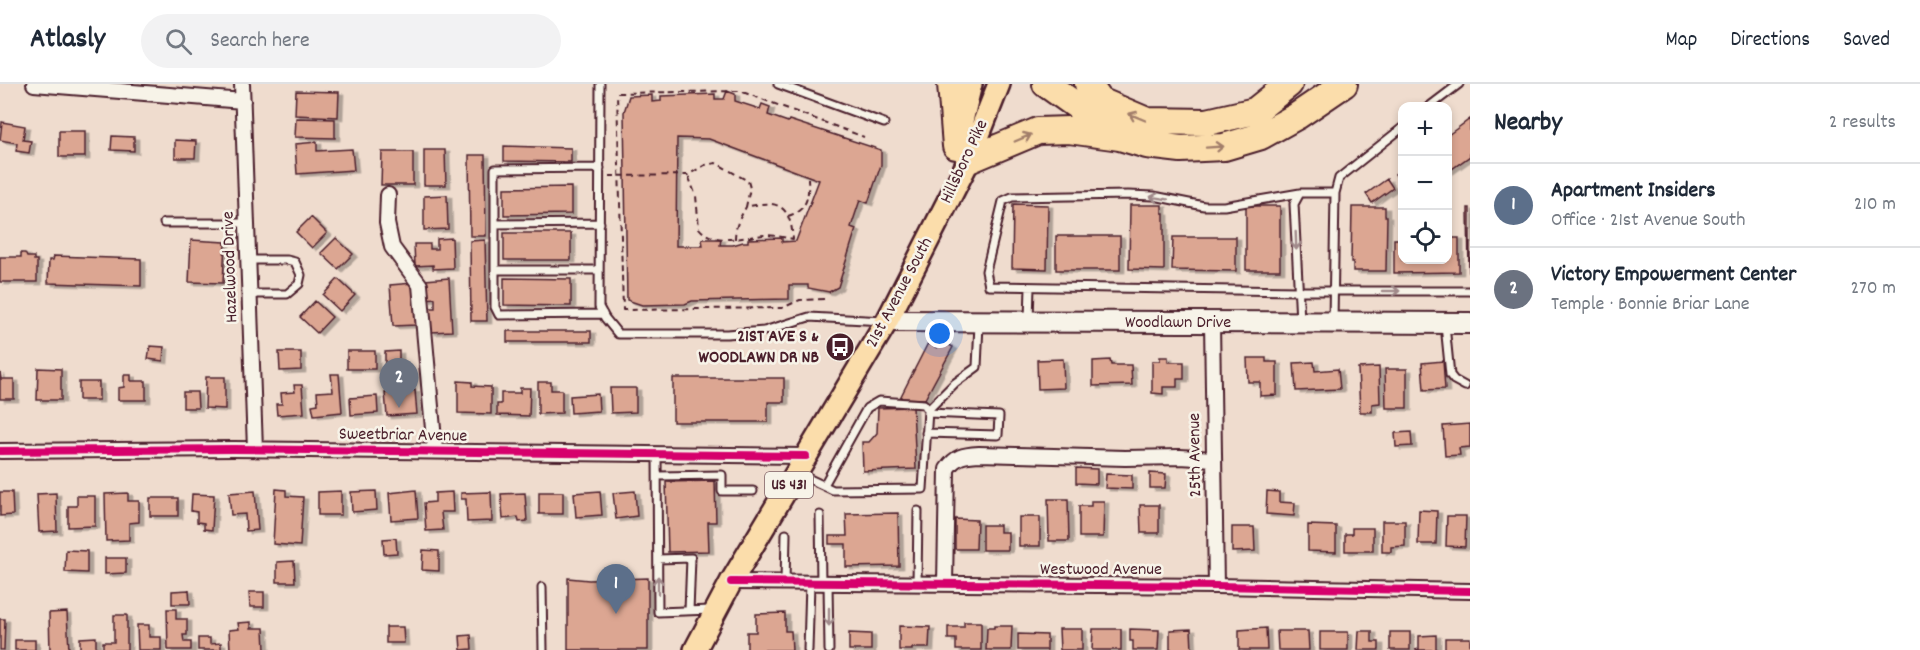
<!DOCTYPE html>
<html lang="en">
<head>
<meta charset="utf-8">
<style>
  body { margin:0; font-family:Dekko,sans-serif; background:#f2f2f3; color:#1f2937 }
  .controls { position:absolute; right:18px; top:18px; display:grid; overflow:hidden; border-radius:12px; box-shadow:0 3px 9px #0003 }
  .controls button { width:54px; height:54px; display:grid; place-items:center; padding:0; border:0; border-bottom:2px solid #e0e1e3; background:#fff; color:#1f2937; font:30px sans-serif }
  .you { position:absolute; left:940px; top:250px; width:21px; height:21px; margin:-15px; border:4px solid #fff; border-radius:50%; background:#1a73e8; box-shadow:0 0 0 9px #1a73e833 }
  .badge { display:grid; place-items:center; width:39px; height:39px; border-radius:50%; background:#4a1f2b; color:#fff; font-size:20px; font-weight:700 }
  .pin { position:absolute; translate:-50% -50px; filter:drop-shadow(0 2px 3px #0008) }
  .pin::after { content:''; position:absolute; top:32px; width:21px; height:18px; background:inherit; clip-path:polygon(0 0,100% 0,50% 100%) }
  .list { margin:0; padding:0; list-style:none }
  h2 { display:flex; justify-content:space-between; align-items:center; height:78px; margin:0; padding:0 24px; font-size:26px }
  h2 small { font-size:20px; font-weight:400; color:#747a83 }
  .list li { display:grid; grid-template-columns:39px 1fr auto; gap:18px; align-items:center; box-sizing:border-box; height:84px; padding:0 24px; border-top:2px solid #e0e1e3 }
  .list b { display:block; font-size:22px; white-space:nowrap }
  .list p { margin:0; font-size:20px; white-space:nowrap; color:#747a83 }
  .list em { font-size:20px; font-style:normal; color:#747a83 }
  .icon { flex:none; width:33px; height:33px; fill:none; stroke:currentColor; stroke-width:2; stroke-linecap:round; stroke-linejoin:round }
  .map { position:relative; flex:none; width:1470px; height:566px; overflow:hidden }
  header { display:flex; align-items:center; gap:36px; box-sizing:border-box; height:84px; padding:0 30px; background:#fff; border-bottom:2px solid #e0e1e3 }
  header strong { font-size:28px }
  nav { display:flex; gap:33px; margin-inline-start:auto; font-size:21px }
  .search { width:420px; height:54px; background:#f2f2f3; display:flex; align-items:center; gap:15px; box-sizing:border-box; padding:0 21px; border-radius:33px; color:#747a83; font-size:22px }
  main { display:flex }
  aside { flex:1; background:#fff }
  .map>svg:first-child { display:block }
  .building { fill:#dca692; stroke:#4a1f2b; stroke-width:1.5; fill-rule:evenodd; filter:url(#shadow) }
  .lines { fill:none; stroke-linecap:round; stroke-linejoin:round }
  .service-casing { stroke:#4a1f2b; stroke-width:11 }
  .minor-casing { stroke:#4a1f2b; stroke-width:18 }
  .secondary-casing { stroke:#4a1f2b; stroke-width:24 }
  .primary-casing { stroke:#4a1f2b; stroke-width:26 }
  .motorway-casing { stroke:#4a1f2b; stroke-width:30 }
  .path { stroke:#4a1f2b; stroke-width:2; stroke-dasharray:6 4.5; stroke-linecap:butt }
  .service { stroke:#f7f3e8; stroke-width:7 }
  .minor { stroke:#f7f3e8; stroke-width:14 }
  .secondary { stroke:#f7f3e8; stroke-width:20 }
  .primary { stroke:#fbddab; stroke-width:21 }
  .motorway { stroke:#fbddab; stroke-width:26 }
  .cycleway-casing { stroke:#f7f3e8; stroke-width:11 }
  .cycleway { stroke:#d6006c; stroke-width:8 }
  .oneway { stroke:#a27e6b }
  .oneway2 { stroke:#a0898a }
  .labels { text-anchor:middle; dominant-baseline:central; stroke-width:5; stroke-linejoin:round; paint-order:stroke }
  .shield { fill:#f7f3e8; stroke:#7e5f64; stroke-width:1.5 }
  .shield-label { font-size:16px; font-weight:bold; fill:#4a1f2b }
  .street-label { font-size:18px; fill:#4a1f2b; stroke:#f7f3e8 }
  .poi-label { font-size:18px; font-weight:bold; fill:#4a1f2b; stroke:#f7f3e8; text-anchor:end }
</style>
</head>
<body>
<header>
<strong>Atlasly</strong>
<div class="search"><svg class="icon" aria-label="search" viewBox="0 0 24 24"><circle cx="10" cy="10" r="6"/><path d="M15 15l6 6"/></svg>Search here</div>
<nav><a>Map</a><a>Directions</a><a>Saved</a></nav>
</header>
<main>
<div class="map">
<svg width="1470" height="566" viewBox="0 0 1470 566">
  <defs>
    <filter id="shadow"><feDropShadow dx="4.5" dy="2.5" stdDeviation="0" flood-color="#0004"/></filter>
  </defs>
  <rect width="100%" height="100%" fill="#efdcce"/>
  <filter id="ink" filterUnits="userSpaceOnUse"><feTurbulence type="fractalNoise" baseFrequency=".0167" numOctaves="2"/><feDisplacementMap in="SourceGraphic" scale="12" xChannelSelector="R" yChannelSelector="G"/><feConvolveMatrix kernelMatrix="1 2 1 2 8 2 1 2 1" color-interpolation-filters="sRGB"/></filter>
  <g filter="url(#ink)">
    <path class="building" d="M296,7L339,8L338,33L295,31Z
      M727,7L735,10V17L760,25L762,20L770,23L768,31L788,38L789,36L881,66V81L868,119L860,116L851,143L856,145L838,203L829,208L808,204V201H789V215L692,217L685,220L642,221L627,216L624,28L629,12L652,11V18L661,17V12L715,10V15H724ZM677,54L709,55L819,96L796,157L782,158V154L748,155V158H743L733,161H720L721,155H702L703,162H676Z
      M296,34L335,35V54L295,53Z
      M1470,35V72L1449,87L1448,51Z
      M2,38L25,42L23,56L31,57L29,69L16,67L17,59L0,56Z
      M59,47H85V73H59Z
      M112,52L134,53V67L111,66Z
      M175,56L196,57L195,74H175Z
      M317,58V67L352,65L354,86L297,90L295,60Z
      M504,62L571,64V78L504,77Z
      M424,66H445L446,101H424Z
      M382,68H413V101H381Z
      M469,71H485L486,152H470Z
      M1402,85V100L1395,90Z
      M1387,95L1393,104L1372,119L1366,110Z
      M571,103V130L504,131V104Z
      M447,111L448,145L424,146V112Z
      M1013,120L1048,121L1047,185L1012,184Z
      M1130,121H1162V129H1164V186L1129,185Z
      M1246,122H1280V186H1246Z
      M1352,123H1385V132H1387L1386,187H1353V178H1351Z
      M1468,124H1470V188H1469Z
      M311,133L327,149L312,164L296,148Z
      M504,149H571V176H504Z
      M1056,152H1120V186H1056Z
      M1173,153H1236V187L1172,186Z
      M336,154L353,170L338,185L321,169Z
      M452,154L453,184L433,185V181L415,182L414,160H430V165H437V155Z
      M1448,154H1459V188L1394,189V155H1402V176H1448Z
      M191,156L225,158L223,199L189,198Z
      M485,156L487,237H471L470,157Z
      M21,169H25L27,173H34V176H37V198H0V173H21Z
      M54,172L141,175V202L48,199L49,176H53Z
      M449,194L452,247L431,248L430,224H435V214L426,215L425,196Z
      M504,194L571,195V222L504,221Z
      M338,195L355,211L340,227L323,211Z
      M413,199L416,241L393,242L390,201Z
      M315,217L332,233L317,249L300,233Z
      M507,247H591V258H507Z
      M941,256L953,263L925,315L900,314L928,259L937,264Z
      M150,262L164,263L163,277L148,275Z
      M347,267H375V285H347Z
      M399,267V282H404V291H385V268Z
      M279,268H301V286L280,287Z
      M1160,273H1168V278H1184V295H1177V303H1163V310L1152,309V277H1160Z
      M1247,274H1266V278H1277V311L1260,312V298H1248Z
      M1063,275L1064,304L1038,305L1037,276Z
      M1110,276L1111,281H1131L1132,301L1093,302V277Z
      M1443,277L1445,305L1424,306L1422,279Z
      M1314,278L1315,287L1338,285L1340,305L1296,307L1294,279Z
      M1379,283L1380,319L1372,320V328H1360L1358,284Z
      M38,284L61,285V316H37Z
      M1385,285H1407V324H1386Z
      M0,288L1,295H14V315H0Z
      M331,290H339L342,328L314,331L312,321L318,320L317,308L333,307Z
      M124,291H131V297H146V316H118V304L124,303Z
      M206,293H225V325L205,324Z
      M673,294H784V318H768V338H673Z
      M458,297L472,298V302L491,303V330L458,329Z
      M79,298H99V316H79Z
      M538,298H551V306H562V329L538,330Z
      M294,301H302L304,329L277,331L276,320H282L281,309L295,308Z
      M520,304H530L529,332L497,331V320H501V309H520Z
      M610,304H636V328L611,329Z
      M415,306L417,330L387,332L385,309Z
      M183,308H197L198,324H183Z
      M598,310L599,327L571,329L570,312Z
      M377,312L378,329L351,331L350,314Z
      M913,323L916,385L863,387L862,358H869L877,349L878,324Z
      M1470,340V363L1459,364L1460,371L1445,372L1443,342Z
      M1411,348L1412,362L1396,363L1395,349Z
      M1076,384L1097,385V400L1076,399Z
      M1150,389L1166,390L1165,404H1150Z
      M1106,390L1132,391V405L1105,404Z
      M715,397L716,438H708L709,467L668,468L666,398Z
      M276,405L286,406V412L303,413L300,462L273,460Z
      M416,406L418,434L391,436L389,409Z
      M255,407L258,446L246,447L245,430L231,431L229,409Z
      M341,407V431H318V408Z
      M376,407L377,426L352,428L351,408Z
      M600,407L602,431L576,433L574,409Z
      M635,407L637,432L616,435L613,409Z
      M1267,407L1279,408V418L1295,419L1294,432L1266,430Z
      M0,408H12L13,431L0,432Z
      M452,408L453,428H441L443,446L426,447L424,419L435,418V409Z
      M491,408L492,437L467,438L466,415H461V409Z
      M539,408H563V430H539Z
      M56,409L57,447L39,448L37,410Z
      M128,409V417H139V438L129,439V456L106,457L105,410Z
      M525,409L527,437L519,438L518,433L503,435L501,410Z
      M192,410L214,411L212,446L204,445V439L197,438V428L191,427Z
      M77,412H95V442L68,443V422H77Z
      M150,414H178V432H150Z
      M1048,415H1068L1069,457H1049Z
      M1091,417H1104L1103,453H1079V422H1091Z
      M1140,421H1159V449H1141Z
      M1419,426L1437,427L1436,460H1418Z
      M898,429L899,482L846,483V460H829V452H847L846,430Z
      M1447,432H1466L1465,463L1446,462Z
      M1019,433H1040V462H1019Z
      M955,435L977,436L976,465H955Z
      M1382,437H1405V462L1391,463V468H1382Z
      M982,441H1000V448H1008V466H982Z
      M1308,441L1336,442V468L1308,467Z
      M1232,443H1254L1255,467L1232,468Z
      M1352,444H1373V467H1345V450H1352Z
      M396,454L397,469L384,470L383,455Z
      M66,466L87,467V489L65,488Z
      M423,466L439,467V487L422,486Z
      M105,474H126V489L105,490Z
      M294,477L295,498H277V478Z
      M568,494L589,496L648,494V566H568Z
      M189,506L190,520H172V507Z
      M249,508H264V523H250Z
      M167,525H176V535H187V551H183L184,558H191V566H168Z
      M67,528L69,566H50L49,529Z
      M785,529V547H791L792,566H747V548H756V530Z
      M114,531H127V566H103V558H114Z
      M0,535H5L4,566H0Z
      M251,538V544H264L265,566H230L229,546L239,545L238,539Z
      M964,538H981V566H956V555H948V543H964Z
      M137,541H149V553H161V566H138Z
      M899,542L930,543L929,564H912V566H899Z
      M994,542H1012L1011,566H986L987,544H994Z
      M386,543H403L404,559H386Z
      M1266,544L1267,566H1239V546Z
      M1059,545H1082V566H1060Z
      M1093,545H1121V566H1092Z
      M1130,545L1159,546L1158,566H1133V557H1130Z
      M1191,545L1192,566H1170V546Z
      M1277,547H1308L1309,566H1278Z
      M1359,547H1372V558H1379V566H1358Z
      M1320,548H1348V566H1320Z
      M1390,548H1410V566H1390Z
      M849,549L871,550V566H849Z
      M1018,550L1047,551V566H1018Z
      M471,551L472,565L461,566L460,552Z
      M1436,551V566H1415L1419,565V552Z
      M96,553V566H80V554Z
      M198,554H210V560L221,559V566H198Z
      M1445,554H1470V566H1445Z
      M15,556H35V566H15Z"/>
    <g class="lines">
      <g class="service-casing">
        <path id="service" d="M600,0L599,223L605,234L618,250H727L764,247L809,233L884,237
          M778,0L884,39
          M1430,22L1459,0
          M600,84L495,85V223L499,231L603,230
          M1335,109H1300L1224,122H1204L1154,112L1128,111L1012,113L1003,117L986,187L989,202L1298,207H1470
          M164,139H248
          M495,140L600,139
          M249,176H287L295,178L301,191L299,200L287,210H250
          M495,186H599
          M1029,236L1030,203
          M1300,237L1294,120L1300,109
          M1333,238L1335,109L1339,94L1402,44
          M1445,241L1450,291L1454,296L1465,302
          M928,326L955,299L977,283L979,240
          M926,349L998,351L999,332L928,329
          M657,370L658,528L711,526
          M799,390L833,406L923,405L928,326L924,320L879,317L867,324L824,401
          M658,392L722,391V407H753
          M820,431L821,499
          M658,475L691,474L689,527
          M785,499L786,450
          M828,499L829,566
          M917,500L918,427
          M542,503L543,566
          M808,566L810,499"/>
      </g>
      <g class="minor-casing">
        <path id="minor" d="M34,0L243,17
          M242,0L255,365
          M388,111L387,139L392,163L420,201L435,367
          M1212,239L1216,502
          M0,367L233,365L806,372
          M731,498L1216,502L1470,507
          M945,500L947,385C956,372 963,371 979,370L1125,374L1180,373L1214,375"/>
      </g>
      <g class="secondary-casing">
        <path id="secondary" d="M887,237L1470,239"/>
      </g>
      <g class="primary-casing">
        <path id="primary" d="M959,49L971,0
          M695,566L731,498L887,237L969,76L999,0"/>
      </g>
      <g class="motorway-casing">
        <path id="motorway" d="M951,0L956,62
          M1046,0L1112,47
          M1088,0L1100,17L1147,37L1207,38L1255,27L1289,0
          M969,76L1038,47L1069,46L1120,53L1147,61L1181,65L1224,63L1261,52L1297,32L1344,0"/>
      </g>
      <path class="path" d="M609,92L688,91L705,81L716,79L748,97L750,104L746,123C762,119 783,115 789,135C792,141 792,148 793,155C783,153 774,151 764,151C744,153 713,162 699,144L696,112L688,91
        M788,132C808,126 809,112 808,94
        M735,155C735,141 740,134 746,123
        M824,215L800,216L782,224L623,226L617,9L740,7L864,53"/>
      <use href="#service" class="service"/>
      <use href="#minor" class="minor"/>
      <use href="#secondary" class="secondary"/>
      <use href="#primary" class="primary"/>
      <use href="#motorway" class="motorway"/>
      <g class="cycleway-casing">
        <path id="cycleway" d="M0,367L233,365L806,372
          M731,498L1216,502L1470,507"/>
      </g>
      <use href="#cycleway" class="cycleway"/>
    </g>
    <defs><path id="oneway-shaft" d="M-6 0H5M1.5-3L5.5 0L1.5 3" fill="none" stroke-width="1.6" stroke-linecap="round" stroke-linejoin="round" transform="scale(1.5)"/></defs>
    <g class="oneway">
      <use href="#oneway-shaft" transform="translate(1137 33) rotate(-157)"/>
      <use href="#oneway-shaft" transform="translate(1023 54) rotate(-23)"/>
      <use href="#oneway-shaft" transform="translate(1215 63) rotate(-4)"/>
    </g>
    <g class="oneway2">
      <use href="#oneway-shaft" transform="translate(1159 114) rotate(-171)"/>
      <use href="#oneway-shaft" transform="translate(1296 157) rotate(88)"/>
      <use href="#oneway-shaft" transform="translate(1391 207)"/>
      <use href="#oneway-shaft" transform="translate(658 501) rotate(-90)"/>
      <use href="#oneway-shaft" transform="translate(829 533) rotate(90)"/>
    </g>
  </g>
  <defs>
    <g id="bus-disc" transform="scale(1.5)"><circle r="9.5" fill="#4a1f2b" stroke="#f7f3e8"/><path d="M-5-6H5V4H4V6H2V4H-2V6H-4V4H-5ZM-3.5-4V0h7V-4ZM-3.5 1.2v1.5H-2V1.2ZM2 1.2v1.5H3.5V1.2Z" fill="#fff"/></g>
  </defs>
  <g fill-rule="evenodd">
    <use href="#bus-disc" x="840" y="263"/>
  </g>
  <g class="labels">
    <rect class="shield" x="765" y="388" width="48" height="26" rx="4.5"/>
    <g class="shield-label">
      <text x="789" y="401">US 431</text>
    </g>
    <g class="street-label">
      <text transform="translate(965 78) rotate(-65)">Hillsboro Pike</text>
      <text transform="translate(231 183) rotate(-92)">Hazelwood Drive</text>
      <text transform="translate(900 209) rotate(-62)">21st Avenue South</text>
      <text x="1178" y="239">Woodlawn Drive</text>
      <text transform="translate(403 352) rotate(1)">Sweetbriar Avenue</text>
      <text transform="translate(1196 371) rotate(-91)">25th Avenue</text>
      <text x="1101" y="486">Westwood Avenue</text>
    </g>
    <g class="poi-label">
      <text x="819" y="253">21ST AVE S &amp;<tspan x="819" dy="21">WOODLAWN DR NB</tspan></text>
    </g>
  </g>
</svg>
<div class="controls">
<button>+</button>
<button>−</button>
<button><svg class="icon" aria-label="locate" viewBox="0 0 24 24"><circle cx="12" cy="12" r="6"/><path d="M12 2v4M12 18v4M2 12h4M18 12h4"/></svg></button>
</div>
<div class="you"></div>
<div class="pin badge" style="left:616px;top:530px;background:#5c6f8a">1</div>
<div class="pin badge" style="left:399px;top:324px;background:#6b7280">2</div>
</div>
<aside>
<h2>Nearby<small>2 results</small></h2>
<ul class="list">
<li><span class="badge" style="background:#5c6f8a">1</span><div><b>Apartment Insiders</b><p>Office · 21st Avenue South</p></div><em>210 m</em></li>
<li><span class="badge" style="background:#6b7280">2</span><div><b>Victory Empowerment Center</b><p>Temple · Bonnie Briar Lane</p></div><em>270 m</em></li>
</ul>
</aside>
</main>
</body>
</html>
